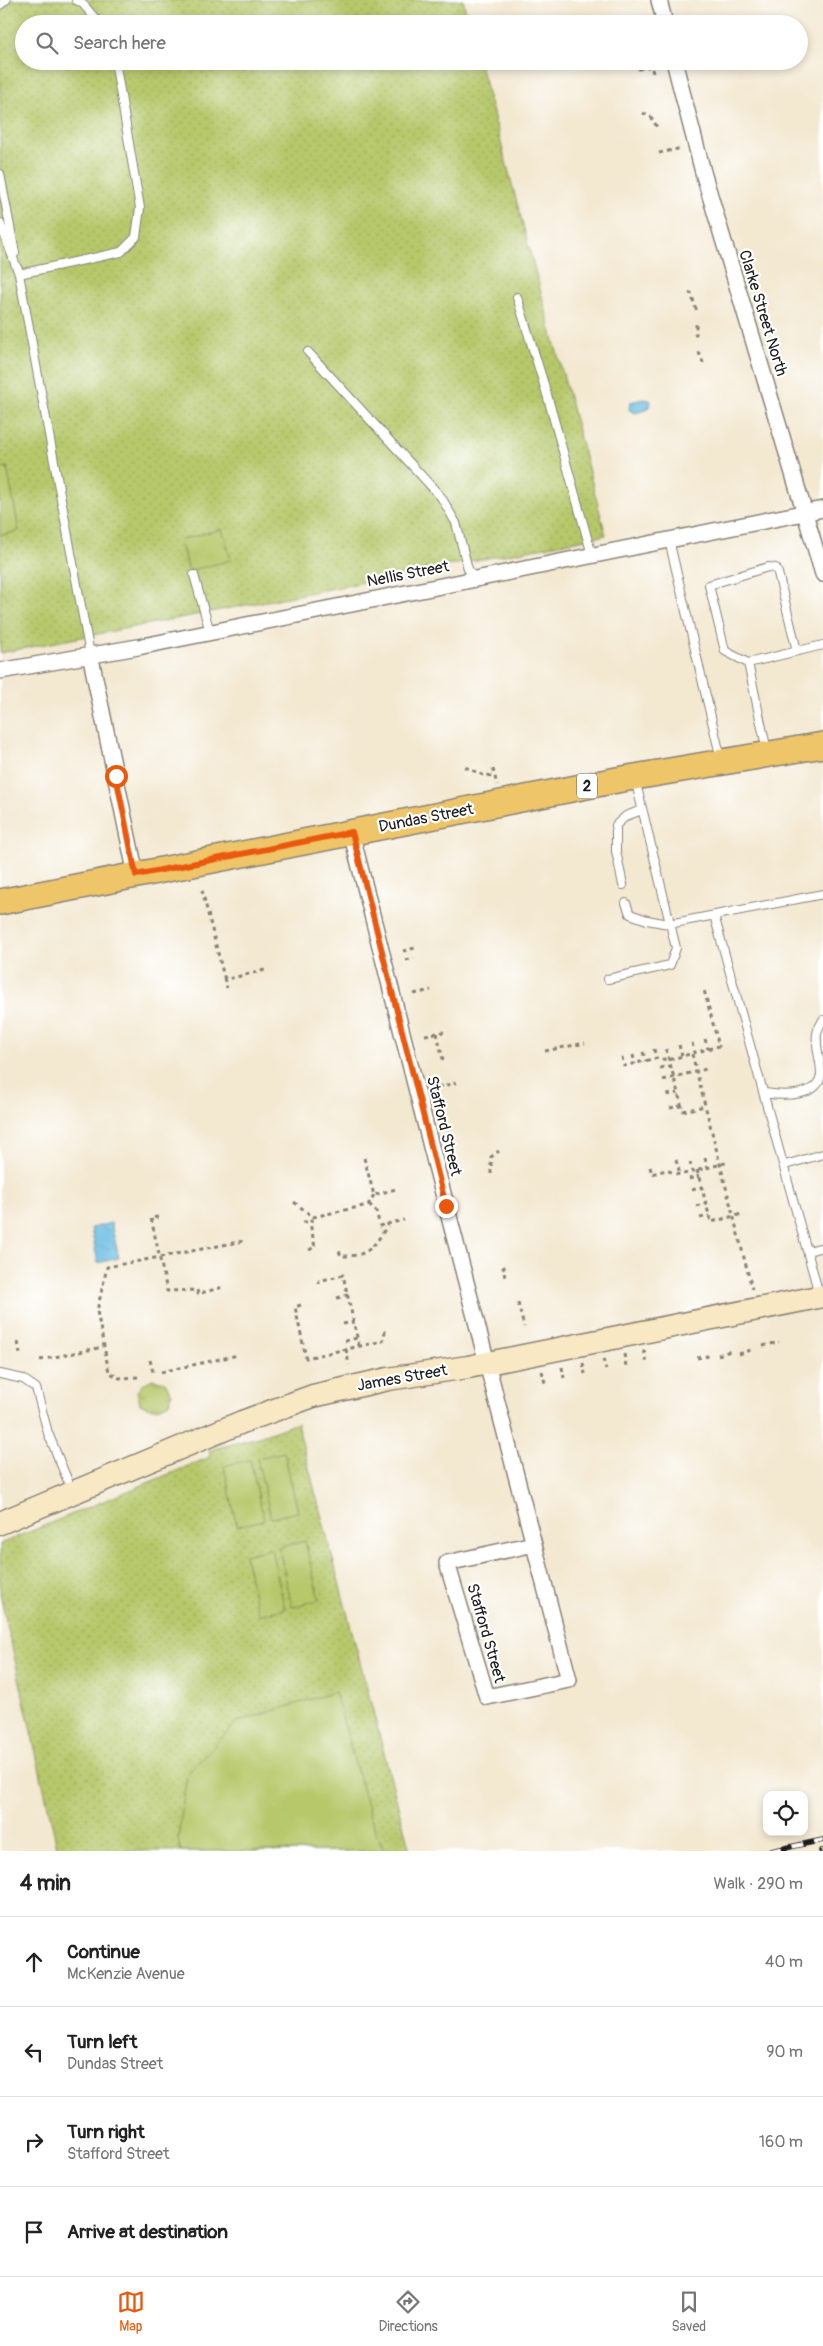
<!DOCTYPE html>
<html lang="en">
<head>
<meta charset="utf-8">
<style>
  body { margin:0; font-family:Pangolin,sans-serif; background:#f2f2f2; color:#222 }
  .controls { position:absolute; right:15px; bottom:15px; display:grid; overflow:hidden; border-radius:10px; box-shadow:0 2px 8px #0003 }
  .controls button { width:45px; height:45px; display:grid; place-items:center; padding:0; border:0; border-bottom:1px solid #e0e0e0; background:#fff; color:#222; font:25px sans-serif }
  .stop { position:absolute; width:15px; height:15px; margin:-11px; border:4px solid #ea580c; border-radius:50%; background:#fff }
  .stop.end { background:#ea580c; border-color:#fff; box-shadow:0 1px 5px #0008 }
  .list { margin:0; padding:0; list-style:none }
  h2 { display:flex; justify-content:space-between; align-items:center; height:65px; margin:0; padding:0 20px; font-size:21px }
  h2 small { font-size:16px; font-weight:400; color:#767676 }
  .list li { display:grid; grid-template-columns:32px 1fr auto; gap:15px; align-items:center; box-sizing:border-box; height:90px; padding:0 20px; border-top:1px solid #e0e0e0 }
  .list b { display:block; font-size:19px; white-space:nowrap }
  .list p { margin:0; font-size:16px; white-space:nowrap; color:#767676 }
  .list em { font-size:16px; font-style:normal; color:#767676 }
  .icon { flex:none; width:28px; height:28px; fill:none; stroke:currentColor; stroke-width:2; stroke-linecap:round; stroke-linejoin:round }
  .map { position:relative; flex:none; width:823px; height:1851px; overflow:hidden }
  .search { position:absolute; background:#fff; box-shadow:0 2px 8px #0003; left:15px; right:15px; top:15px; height:55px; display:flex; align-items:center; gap:12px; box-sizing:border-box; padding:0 18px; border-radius:28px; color:#767676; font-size:19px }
  .sheet { height:425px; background:#fff }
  nav { display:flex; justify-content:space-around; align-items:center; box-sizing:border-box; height:70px; border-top:1px solid #e0e0e0; background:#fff; font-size:14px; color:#767676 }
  nav a { display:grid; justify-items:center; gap:2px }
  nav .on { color:#ea580c }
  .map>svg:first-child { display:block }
  .grass { fill:url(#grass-tufts); stroke:#697244 }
  .park { fill:url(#park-dots); stroke:#697244 }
  .pitch { fill:#b6c86b; stroke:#697244 }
  .water { fill:url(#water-ripples); stroke:#406a7e }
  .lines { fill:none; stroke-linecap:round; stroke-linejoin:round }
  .lane-casing { stroke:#888276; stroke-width:10 }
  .street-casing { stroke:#888276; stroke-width:18 }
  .secondary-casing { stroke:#888276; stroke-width:25 }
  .primary-casing { stroke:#888276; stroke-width:28 }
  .path { stroke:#888276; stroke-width:3; stroke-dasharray:4 4; stroke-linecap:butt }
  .lane { stroke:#fff; stroke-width:8 }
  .street { stroke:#fff; stroke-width:15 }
  .secondary { stroke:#f8e8c3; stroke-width:22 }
  .primary { stroke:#eec569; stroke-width:25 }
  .rail-casing { stroke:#1c1c1c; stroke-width:5.5 }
  .rail { stroke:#fff; stroke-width:4; stroke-dasharray:11; stroke-linecap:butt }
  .route { stroke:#ea580c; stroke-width:6 }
  .labels { text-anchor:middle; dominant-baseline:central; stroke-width:4.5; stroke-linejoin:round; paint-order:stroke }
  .shield { fill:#fff; stroke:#606060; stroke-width:1 }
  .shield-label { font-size:15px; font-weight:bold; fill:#1c1c1c }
  .street-label { font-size:16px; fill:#1c1c1c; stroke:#fff }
</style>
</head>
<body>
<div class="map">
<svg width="823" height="1851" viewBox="0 0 823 1851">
  <defs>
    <pattern id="grass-tufts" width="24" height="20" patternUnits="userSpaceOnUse" patternTransform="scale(1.25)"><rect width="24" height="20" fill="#b6c86b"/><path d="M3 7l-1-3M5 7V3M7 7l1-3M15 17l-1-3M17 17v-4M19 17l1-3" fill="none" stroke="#9cab5c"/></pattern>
    <pattern id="park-dots" width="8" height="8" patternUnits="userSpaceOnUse" patternTransform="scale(1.25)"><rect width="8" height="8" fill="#b6c86b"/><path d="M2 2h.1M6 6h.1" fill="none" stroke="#9cab5c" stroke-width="1.8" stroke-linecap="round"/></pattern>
    <pattern id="water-ripples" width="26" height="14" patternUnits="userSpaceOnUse" patternTransform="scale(1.25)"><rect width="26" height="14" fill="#64b9e0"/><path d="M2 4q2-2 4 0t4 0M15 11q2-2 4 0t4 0" fill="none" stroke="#569ec0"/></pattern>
  </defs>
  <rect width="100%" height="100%" fill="#fff"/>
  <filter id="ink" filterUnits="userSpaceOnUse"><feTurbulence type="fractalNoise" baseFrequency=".02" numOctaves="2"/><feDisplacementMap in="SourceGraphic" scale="10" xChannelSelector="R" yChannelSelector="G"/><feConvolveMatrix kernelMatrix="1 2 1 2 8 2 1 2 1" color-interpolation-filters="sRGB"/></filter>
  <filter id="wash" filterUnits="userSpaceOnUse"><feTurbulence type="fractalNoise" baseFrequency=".0096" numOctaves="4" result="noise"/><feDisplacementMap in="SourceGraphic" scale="20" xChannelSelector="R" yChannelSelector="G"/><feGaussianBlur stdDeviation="1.12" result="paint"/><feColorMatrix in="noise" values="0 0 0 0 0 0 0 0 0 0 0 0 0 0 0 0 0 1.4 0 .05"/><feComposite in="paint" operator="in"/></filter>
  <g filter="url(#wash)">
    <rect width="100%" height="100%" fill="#f3e8d0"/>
    <path class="grass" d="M152,1379L165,1382L172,1393L169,1403C159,1409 150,1410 140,1404L137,1391L142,1385Z"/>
    <path class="park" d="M0,0H463L469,24H24V61H479L606,535L0,653Z
      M297,1423L410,1851H58L0,1594V1544L210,1457L209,1450L259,1437Z"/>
    <path class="pitch" d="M7,467L19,531L0,535V468Z
      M222,529L231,560L189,571L180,540Z
      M284,1452L298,1512L271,1518L257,1458Z
      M250,1460L264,1520L237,1526L224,1466Z
      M305,1541L319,1600L292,1607L279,1547Z
      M271,1549L285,1609L258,1615L245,1555Z
      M335,1692L370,1817L384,1851H181L178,1839L187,1774L237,1722Z"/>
    <path class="water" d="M643,399L650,400L651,402L647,410L635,413L629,410L630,402Z
      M111,1223L119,1258L98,1263L91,1228Z"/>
  </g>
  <g filter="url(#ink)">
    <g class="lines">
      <g class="lane-casing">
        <path id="lane" d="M76,0L82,3L100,24
          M0,5L6,0
          M0,174L15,253
          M0,223L19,274L90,654
          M18,269L19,274L121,252L136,237L140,208L115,61
          M517,297L546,391L592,555
          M308,352L441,497L456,523L468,569L475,579
          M669,540L721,759
          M194,575L210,632
          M748,663L725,651L709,585L768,567L776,568L778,573L797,651
          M767,751L748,663L823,645
          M623,885L616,851V825L626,816L642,810
          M626,903L630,914L647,920L669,924L823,894
          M714,915L819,1294
          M608,979L670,965L676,948L635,779
          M765,1093C781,1096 820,1098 821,1073C821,1061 815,1046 817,1034C817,1030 821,1024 823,1020
          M785,1165L823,1154
          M808,1251L823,1247
          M0,1374L23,1379L36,1388L48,1433L72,1491"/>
      </g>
      <g class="street-casing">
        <path id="street" d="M659,0L665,24
          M674,61L703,172L823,574
          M90,654L136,875
          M0,671L138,647L823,509
          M351,832C422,1115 496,1398 569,1680L487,1697L447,1563L534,1544"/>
      </g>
      <g class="secondary-casing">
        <path id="secondary" d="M0,1523L242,1422L313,1396L388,1379L468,1367L823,1296"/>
      </g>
      <g class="primary-casing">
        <path id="primary" d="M0,902L617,780L823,745"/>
      </g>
      <path class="path" d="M636,61L639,69L651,66L653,73
        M643,113L651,117L657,127
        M659,153L682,148
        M689,294L691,293L697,312
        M694,335L696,334V321
        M698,353H699L704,365
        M465,767L483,775L495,776
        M493,769L497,785
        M202,890L224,977L228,979L265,970
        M403,951L415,948
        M406,960L414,958
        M224,978L227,988
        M414,994L431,990
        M437,1033L443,1060
        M425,1035L444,1032
        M705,1039L708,1049
        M692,1043L695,1053
        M679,1045L682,1056
        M654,1049L656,1058
        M666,1049L683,1111L705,1106
        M545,1051L585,1043
        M643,1052L646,1061
        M692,1054L752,1289
        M633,1055L635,1064
        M622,1057L624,1066L657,1058L668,1060L719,1046L704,990
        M660,1068L671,1066
        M663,1080L706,1069
        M438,1087L456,1083
        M667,1095L678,1093
        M670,1108L681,1106
        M364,1158L374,1195L396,1189
        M705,1158L707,1167
        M676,1160L680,1174
        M690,1162L692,1171
        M650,1167L652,1174L666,1170L680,1175L729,1162
        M697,1170L711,1222L742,1214
        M491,1174V1157L499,1151
        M689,1179L699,1176
        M692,1190L702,1187
        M294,1202L313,1217L368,1205L374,1195
        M369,1204L376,1211L380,1226
        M696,1206L706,1203
        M158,1217L151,1218L167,1291L197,1290L198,1294L223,1287
        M700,1218L709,1216
        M303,1222H310
        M379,1226L404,1220
        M309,1250L315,1247L310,1223L313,1217
        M339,1251L341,1256C370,1257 374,1246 389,1223
        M505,1277L503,1268L508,1265
        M319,1284V1281L343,1275L359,1346
        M337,1298L348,1295
        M518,1303L524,1327
        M301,1305L295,1307L306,1358L383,1341L386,1327
        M343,1324L354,1322
        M345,1341L357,1338
        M18,1342L20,1354
        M763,1346L779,1342
        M346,1349L349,1365
        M644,1350L647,1363
        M624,1354L626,1366
        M739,1354L751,1350
        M718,1355L730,1351
        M697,1358L707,1356L708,1359
        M603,1359L606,1370
        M40,1360L103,1347
        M150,1360L153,1372
        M583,1363L585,1374
        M562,1367L564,1378
        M542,1371L545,1383
        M161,1372L238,1355
        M138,1377L119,1378L109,1372L97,1311L107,1267L244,1241"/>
      <use href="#lane" class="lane"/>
      <use href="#street" class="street"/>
      <use href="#secondary" class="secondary"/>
      <use href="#primary" class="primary"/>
      <g class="rail-casing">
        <path id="rail" d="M771,1851L823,1840
          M821,1851H823"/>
      </g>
      <use href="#rail" class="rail"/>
    </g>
  </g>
  <g class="lines" filter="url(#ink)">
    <path class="route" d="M116,776L136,875L352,832L446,1206"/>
  </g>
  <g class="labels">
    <rect class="shield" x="577" y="773.5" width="20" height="25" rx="4"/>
    <g class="shield-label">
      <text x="587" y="786">2</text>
    </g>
    <g class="street-label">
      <text transform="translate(763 313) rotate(73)">Clarke Street North</text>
      <text transform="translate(408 574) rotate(-11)">Nellis Street</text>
      <text transform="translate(426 818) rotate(-11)">Dundas Street</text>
      <text transform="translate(444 1126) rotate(76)">Stafford Street</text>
      <text transform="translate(402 1378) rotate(-10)">James Street</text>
      <text transform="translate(486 1633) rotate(74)">Stafford Street</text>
    </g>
  </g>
</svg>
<div class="controls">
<button><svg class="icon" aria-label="locate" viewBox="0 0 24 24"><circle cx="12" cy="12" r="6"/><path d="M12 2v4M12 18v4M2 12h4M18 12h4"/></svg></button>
</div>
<div class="stop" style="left:116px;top:776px"></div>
<div class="stop end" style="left:446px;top:1206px"></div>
<div class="search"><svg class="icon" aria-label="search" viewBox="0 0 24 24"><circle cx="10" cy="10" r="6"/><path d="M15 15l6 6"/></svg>Search here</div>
</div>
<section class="sheet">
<h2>4 min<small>Walk · 290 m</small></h2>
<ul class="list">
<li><svg class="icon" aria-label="ahead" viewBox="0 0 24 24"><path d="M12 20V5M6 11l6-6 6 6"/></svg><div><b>Continue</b><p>McKenzie Avenue</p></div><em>40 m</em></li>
<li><svg class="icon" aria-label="left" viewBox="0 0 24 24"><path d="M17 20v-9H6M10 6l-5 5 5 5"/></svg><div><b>Turn left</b><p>Dundas Street</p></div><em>90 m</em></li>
<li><svg class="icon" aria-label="right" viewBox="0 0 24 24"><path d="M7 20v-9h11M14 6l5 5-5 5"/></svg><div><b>Turn right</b><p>Stafford Street</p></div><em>160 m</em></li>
<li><svg class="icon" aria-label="arrive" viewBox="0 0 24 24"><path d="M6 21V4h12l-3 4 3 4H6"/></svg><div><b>Arrive at destination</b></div></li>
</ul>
</section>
<nav>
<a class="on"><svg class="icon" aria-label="map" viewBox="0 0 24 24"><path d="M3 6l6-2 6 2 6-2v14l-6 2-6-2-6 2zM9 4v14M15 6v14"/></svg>Map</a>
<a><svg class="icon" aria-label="directions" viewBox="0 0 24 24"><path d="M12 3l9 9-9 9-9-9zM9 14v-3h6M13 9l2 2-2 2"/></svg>Directions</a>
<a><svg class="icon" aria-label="saved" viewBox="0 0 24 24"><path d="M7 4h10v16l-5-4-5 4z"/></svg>Saved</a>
</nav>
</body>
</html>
